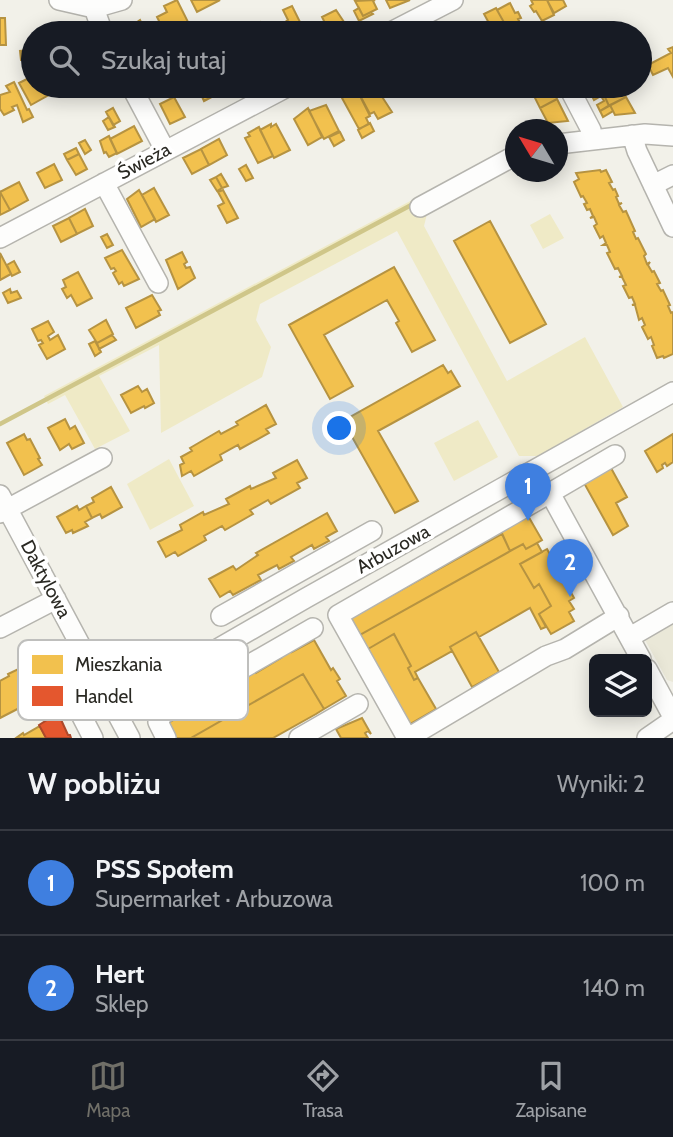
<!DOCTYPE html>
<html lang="pl">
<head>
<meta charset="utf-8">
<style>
  body { margin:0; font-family:Cabin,sans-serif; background:#242831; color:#f1f3f6 }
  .controls { position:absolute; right:21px; bottom:21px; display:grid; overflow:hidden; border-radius:10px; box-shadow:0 4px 18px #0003 }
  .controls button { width:63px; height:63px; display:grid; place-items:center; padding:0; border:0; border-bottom:2px solid #363941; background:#171b24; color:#f1f3f6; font:35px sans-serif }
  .compass { position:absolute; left:505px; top:119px; width:63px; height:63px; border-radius:50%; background:#171b24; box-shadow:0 4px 18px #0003; rotate:308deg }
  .you { position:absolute; left:340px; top:429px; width:24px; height:24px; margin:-18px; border:5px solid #fff; border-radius:50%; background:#1a73e8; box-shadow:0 0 0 10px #1a73e833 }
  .badge { display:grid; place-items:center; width:46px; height:46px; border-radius:50%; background:#706f68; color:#fff; font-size:23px; font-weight:700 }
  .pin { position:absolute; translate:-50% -58px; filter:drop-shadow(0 2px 4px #0008) }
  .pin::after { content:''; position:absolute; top:37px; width:24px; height:21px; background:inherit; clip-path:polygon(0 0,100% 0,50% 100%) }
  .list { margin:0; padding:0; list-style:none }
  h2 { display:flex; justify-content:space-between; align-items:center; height:91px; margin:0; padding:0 28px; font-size:30px }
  h2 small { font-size:23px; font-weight:400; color:#9ea1a6 }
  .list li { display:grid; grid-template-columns:46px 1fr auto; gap:21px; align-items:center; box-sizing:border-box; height:105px; padding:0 28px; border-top:2px solid #363941 }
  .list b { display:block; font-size:26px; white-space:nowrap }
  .list p { margin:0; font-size:23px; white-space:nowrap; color:#9ea1a6 }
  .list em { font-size:23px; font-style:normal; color:#9ea1a6 }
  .icon { flex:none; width:38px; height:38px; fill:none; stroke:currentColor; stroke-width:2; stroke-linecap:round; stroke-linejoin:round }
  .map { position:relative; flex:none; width:673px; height:738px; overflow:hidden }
  .search { position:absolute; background:#171b24; box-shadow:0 4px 18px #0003; left:21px; right:21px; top:21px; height:77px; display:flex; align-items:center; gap:18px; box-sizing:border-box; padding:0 24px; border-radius:38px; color:#9ea1a6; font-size:26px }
  .sheet { height:301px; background:#171b24 }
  nav { display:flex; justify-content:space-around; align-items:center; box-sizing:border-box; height:98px; border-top:2px solid #363941; background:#171b24; font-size:19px; color:#9ea1a6 }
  nav a { display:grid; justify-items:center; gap:4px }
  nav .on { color:#706f68 }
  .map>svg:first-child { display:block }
  .built { fill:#eae8d8 }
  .green { fill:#efeac6 }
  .homes { fill:#f2c14e; stroke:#b69341; stroke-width:2 }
  .shops { fill:#e4572e; stroke:#ac492b; stroke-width:2 }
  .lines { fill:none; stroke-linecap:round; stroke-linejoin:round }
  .stream { stroke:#cfc689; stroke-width:4.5 }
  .minor-casing { stroke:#b5b4ae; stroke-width:22 }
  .minor { stroke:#fdfdfc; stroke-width:19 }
  .labels { text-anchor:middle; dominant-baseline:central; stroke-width:7; stroke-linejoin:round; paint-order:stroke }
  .street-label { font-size:19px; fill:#2a2923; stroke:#fff }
  .key { fill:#fff; stroke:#bfbfbd; stroke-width:2 }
  .key-label { font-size:19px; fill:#2a2923 }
</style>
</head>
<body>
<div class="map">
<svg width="673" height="738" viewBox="0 0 673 738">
  <rect width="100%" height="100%" fill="#f2f1e9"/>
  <path class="built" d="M673,621V682L667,680L644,638Z"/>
  <path class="green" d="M414,199L427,214L424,226L507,381L585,337L623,407L538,456H519L397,231L260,304L256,320L271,347L262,377L161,433L159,345L99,376L130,431L95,449L65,395L48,404L44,396Z
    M550,214L564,238L543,249L530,225Z
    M478,420L498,457L454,481L434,443Z
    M169,459L194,506L150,530L127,484Z"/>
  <path class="homes" d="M177,0L188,22L183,25L187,33H165L157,17L167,12L164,6Z
    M191,0H220L197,12Z
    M375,0L373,1L377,9L363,16L355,1Z
    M386,0H410L390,8Z
    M531,0H547L554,15L542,21L536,11L534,12L530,6L533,4Z
    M547,0H563L566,6L554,13Z
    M510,3L515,13L518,12L521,18L518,19L524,30L518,33H510L497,10Z
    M292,6L300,22L285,30L282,24L288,20L283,10Z
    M359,8L363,16L371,12L373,14L359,21L354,11Z
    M496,8L497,10L510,33H494L487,26L490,25L484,14Z
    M336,10L350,31L344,33H330L322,17Z
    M0,18H5L6,45H0Z
    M140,20L146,33H125L121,27L128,23L130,27Z
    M260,22L265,33H247L245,29Z
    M673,47V77L668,68L653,75L648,65L671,53L668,49Z
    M31,50H33V60H21L20,51Z
    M33,71V86H51L54,92L31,105L19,83L33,76L31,73Z
    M14,82L27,110L29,109L33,117L23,122L17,105L12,107L14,110L4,115L0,109V95L10,92L6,86Z
    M202,86H220L223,91L204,101L199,90L203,88Z
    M355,86H375L392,112L378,119L374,112L370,114Z
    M399,86H416L417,88L404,95Z
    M528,86H550V87L534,96Z
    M606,86H621L626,97L609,106L601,88Z
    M550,87L557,99L540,108L534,96Z
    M356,88L370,116L366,118L369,124L359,129L342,98Z
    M601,88L609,106L600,111L597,105L604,101L601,96L594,100L591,94Z
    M174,97L185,117L170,124L160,104Z
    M626,97L635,113L615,115L610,105Z
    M557,99L568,121L548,123L540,108Z
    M326,105L339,131L324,139L309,111Z
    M610,105L613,111L603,117L600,111Z
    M113,108L120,121L113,125L106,112Z
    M308,108L322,137L308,145L294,119Z
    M109,117L115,127L108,130L103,121Z
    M370,123L374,131L362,138L358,130Z
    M271,124V127L276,124L290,150L274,158L260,130Z
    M134,126L142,141L117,154L110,139Z
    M259,127L273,156L258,163L245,138L250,136L248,133Z
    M340,132L344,140L334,146L329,137Z
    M109,136L117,153L109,157L106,152L104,153L100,141Z
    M219,139L227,155L209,165L201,149Z
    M85,140L91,150L85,154L79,143Z
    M76,148L79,154L67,160L64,154Z
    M201,149L209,165L192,174L183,158Z
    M79,154L87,169L76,175L67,160Z
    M54,164L62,180L45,188L37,173Z
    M246,165L253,178L246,181L239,169Z
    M600,170L601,172L606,170L612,182L609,183L613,190L615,189L618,196L616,197L619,204L622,203L619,205L623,212L626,211L635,231L633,232L636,239L638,238L646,254L644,256L647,264L650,262L648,265L652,272L654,271L660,283L657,284L661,291L663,290L670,305L668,306L671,313L673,312V354L664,358L663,356L657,358L652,346L654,345L651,337L648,339L642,327L645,325L642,318L639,320L635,305H632L635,304L632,297L629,298L623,286L626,285L622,277H619L622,276L618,268L615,269L607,253L610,252L607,245H603L606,243L603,236L600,238L594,226L597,224L594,217L590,218L593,216L590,209L587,210L584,204L587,203L583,196L581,197L574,182L579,179L576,173Z
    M221,174L228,186L222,188L216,177Z
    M216,177L222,188L217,191L210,180Z
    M19,182L28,200L10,210L0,192Z
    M154,188L169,215L156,222L142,195Z
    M139,190L155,219L141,227L127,199Z
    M223,190L238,218L227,223L218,206L224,203L218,192Z
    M0,192L10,210L0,215Z
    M85,209L93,226L77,234L69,218Z
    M69,218L77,234L61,242L53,226Z
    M490,221L546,324L510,343L454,241Z
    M107,234L113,245L107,248L101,237Z
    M122,250L139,279L124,286L122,282L119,284L113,273L116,271L114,268L111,269L105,258Z
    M182,252L187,262L184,264L186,268L190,267L195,278L178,289L166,260Z
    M0,253L11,274L0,280Z
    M14,261L20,272L12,276L7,265Z
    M394,267L435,340L412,352L396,323L399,321L387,300L324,335L353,386L330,399L289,325Z
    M78,272L92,298L77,306L71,295L67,298L62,289L66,287L63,280Z
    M10,289L11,293L17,291L21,298L8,303L3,293Z
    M152,295L161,310L158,311L160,315L136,328L126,308Z
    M106,320L113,334L97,343L89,330Z
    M48,321L54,332L48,336L50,340L58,335L65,349L47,359L39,345L43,343L41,340L38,341L32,329Z
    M112,335L116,340L99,349L97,343Z
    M95,341L101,352L95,356L89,344Z
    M443,365L448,373L451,371L460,386L378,431L418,501L395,513L343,421Z
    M138,386L142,392L147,389L154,403L145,408L144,406L131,413L121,395Z
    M266,405L276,424L266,429L269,433L240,449L238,445L220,455L222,460L194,476L191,471L182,476L180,465L184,463L181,457L192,451L190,448L219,431L221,434L238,425L236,422Z
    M65,419L70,429L75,426L84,443L72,449L69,444L60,450L48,428Z
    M24,434L27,440L30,439L40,458L38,459L42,465L24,475L7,443Z
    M673,434V462L667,466L665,463L662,465L663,468L657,472L645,451Z
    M297,460L307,478L297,483L300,488L271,504L268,500L250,510L253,514L225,530L222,526L204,536L206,540L178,556L175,552L166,557L158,542L182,530L180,525L203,512L204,515L229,504L226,499L250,486L251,489L276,478L273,473Z
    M611,468L627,497L616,503L628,526L613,535L584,483Z
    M111,487L122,507L102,518L100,514L92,518L86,506L94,502L92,498Z
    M77,506L79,510L86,506L92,518L85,522L88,526L73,533L72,530L66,533L57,517Z
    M327,513L337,531L326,537L329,541L314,549L312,545L291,557L294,561L279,569L277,565L258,575L261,580L233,595L230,591L220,597L209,579L233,566L236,570L258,555L256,553Z
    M527,514L542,540L526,549L523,544L510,551L500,529Z
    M502,534L510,551L360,635L351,618Z
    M537,543L542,552L520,564L534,588L539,584L551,606L539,614L546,627L541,629L530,608L479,637L476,632L450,647L452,651L415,672L418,678L414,680L408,668L411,666L394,634L368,649L360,635L523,544L526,549Z
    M547,549L574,598L569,601L574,609L569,612L574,621L551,634L539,614L551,606L539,584L534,588L520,564Z
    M476,632L499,672L472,687L450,647Z
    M394,634L411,666L408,668L414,680L418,678L436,709L410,724L368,649Z
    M314,640L331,670L333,668L340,679L337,681L346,696L324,709L303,674L191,738H173L165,725L180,716L178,713L189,707L191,710L212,698L210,695L222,688L223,691L245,679L243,676L254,670L256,673L281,658L279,655L291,649L292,652Z
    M46,656L62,686L0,718V681L9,676L8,674Z
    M303,674L324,709L316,714L273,738H191Z
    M362,718L371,734L368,731L365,733L368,738H341L336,729Z
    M40,726L46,738H16L23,733L24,735Z"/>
  <path class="shops" d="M58,713L68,735H70L71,738H46L39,725Z"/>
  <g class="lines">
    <path class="stream" d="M0,424L415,203"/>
    <g class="minor-casing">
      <path id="minor" d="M59,0L94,8L122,0
        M94,8L103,33
        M389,33L453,0
        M131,86L165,150
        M568,86L591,130L593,139
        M632,135L637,151L673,227
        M558,144L645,134L673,136
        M104,183L158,283
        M653,185L673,175
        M420,207L516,155
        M0,238L289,86
        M550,493L615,455
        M0,495L130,738
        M0,513L102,458
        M221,616L372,531
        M0,628L56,599
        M630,637L673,612
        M647,669L673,717
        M56,670L86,654
        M76,705L93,738
        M115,708L306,598L673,392
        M166,738L158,722L163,714L313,628
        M299,738L358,704
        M407,738L338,615L550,493L641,659
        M408,738L546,656L565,649L619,616
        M647,738L673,720"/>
    </g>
    <use href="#minor" class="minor"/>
  </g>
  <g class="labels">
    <g class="street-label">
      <text transform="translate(144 161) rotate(-28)">Świeża</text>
      <text transform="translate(393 549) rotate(-29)">Arbuzowa</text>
      <text transform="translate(46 579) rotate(62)">Daktylowa</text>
    </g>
  </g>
  <rect x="18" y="640" width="230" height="80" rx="10" class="key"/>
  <rect x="32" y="655" width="31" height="19" fill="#f2c14e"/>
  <rect x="32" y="686" width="31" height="20" fill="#e4572e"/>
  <g class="key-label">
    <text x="75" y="671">Mieszkania</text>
    <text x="75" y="703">Handel</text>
  </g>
</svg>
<div class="controls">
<button><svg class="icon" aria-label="layers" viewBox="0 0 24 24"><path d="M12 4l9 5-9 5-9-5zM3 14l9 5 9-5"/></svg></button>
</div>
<svg class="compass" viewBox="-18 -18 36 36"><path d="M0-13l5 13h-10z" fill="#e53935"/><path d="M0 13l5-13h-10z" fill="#9ea1a6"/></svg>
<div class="you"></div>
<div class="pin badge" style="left:528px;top:521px;background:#3f7fe0">1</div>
<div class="pin badge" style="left:570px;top:597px;background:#3f7fe0">2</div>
<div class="search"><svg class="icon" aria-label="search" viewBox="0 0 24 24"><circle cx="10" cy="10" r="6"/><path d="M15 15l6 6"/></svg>Szukaj tutaj</div>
</div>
<section class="sheet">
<h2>W pobliżu<small>Wyniki: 2</small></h2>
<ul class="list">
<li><span class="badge" style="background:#3f7fe0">1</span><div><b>PSS Społem</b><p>Supermarket · Arbuzowa</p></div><em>100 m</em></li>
<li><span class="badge" style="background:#3f7fe0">2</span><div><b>Hert</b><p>Sklep</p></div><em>140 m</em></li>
</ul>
</section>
<nav>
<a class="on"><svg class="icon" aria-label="map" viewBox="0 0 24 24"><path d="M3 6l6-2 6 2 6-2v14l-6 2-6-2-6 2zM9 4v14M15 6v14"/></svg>Mapa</a>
<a><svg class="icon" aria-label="directions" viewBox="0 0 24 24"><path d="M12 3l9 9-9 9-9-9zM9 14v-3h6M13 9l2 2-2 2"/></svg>Trasa</a>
<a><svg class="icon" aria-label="saved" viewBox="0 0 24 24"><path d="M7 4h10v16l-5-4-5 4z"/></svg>Zapisane</a>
</nav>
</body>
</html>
